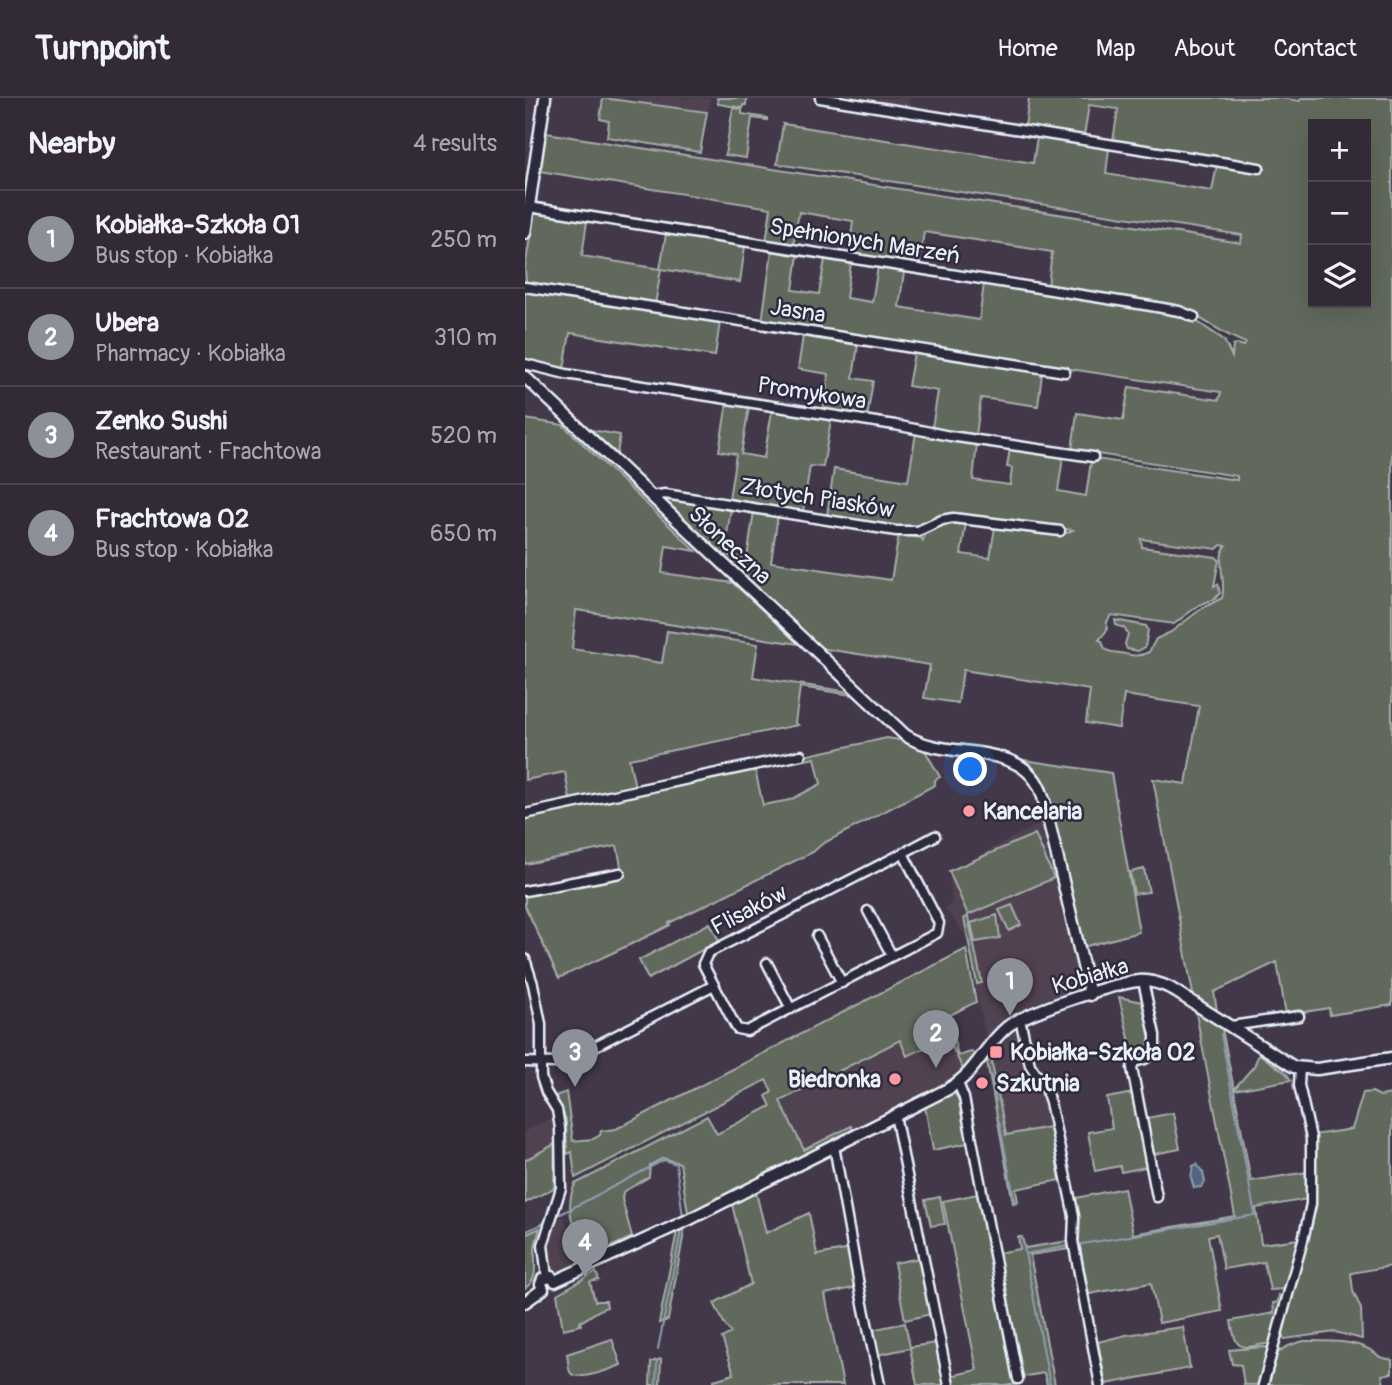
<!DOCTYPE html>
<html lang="en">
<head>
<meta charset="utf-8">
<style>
  body { margin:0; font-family:Pangolin,sans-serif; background:#3a323f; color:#f1f3f6 }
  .controls { position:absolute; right:21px; top:21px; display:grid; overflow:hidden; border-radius:0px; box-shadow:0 7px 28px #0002 }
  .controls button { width:63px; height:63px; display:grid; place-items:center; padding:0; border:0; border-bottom:2px solid #4d4652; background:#322a37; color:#f1f3f6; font:35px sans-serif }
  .you { position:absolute; left:446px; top:672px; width:24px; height:24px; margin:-18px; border:5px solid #fff; border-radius:50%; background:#1a73e8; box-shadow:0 0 0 10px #1a73e833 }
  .badge { display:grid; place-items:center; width:46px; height:46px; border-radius:50%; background:#8c9099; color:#fff; font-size:23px; font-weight:700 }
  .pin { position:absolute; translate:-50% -58px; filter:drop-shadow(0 2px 4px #0008) }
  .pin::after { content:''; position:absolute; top:37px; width:24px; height:21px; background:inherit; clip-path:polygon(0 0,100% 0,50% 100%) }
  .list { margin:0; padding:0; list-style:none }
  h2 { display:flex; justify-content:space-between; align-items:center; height:91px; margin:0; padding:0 28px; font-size:30px }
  h2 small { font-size:23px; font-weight:400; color:#a8a7ad }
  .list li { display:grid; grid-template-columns:46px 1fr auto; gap:21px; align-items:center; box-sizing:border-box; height:98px; padding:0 28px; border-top:2px solid #4d4652 }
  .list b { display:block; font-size:26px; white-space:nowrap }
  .list p { margin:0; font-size:23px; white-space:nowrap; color:#a8a7ad }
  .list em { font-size:23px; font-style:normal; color:#a8a7ad }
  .icon { flex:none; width:38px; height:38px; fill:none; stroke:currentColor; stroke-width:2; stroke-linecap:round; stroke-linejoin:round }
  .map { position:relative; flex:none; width:867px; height:1287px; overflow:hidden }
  header { display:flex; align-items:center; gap:42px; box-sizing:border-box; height:98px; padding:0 35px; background:#322a37; border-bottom:2px solid #4d4652 }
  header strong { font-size:33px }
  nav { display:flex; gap:38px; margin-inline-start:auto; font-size:24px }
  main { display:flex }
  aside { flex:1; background:#322a37 }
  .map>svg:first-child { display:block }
  .built { fill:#514251 }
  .green { fill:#61695c; stroke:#a4adaa; stroke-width:2; fill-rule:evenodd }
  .water { fill:#53657e; stroke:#8f9daf; stroke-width:2 }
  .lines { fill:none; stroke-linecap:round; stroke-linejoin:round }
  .stream { stroke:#8f9daf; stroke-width:2 }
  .minor-casing { stroke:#e8f1f8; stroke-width:13 }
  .tertiary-casing { stroke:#e8f1f8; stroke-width:15 }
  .minor { stroke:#2f2a3d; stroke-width:8 }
  .tertiary { stroke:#2f2a3d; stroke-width:10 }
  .poi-dot { fill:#ff9aa2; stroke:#2f2a3d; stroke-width:2.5 }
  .labels { text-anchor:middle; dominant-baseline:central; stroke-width:5; stroke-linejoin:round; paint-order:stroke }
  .street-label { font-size:23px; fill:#e8f1f8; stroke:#2f2a3d }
  .poi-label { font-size:23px; font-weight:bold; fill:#e8f1f8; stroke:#2f2a3d; text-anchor:start }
</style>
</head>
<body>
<header>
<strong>Turnpoint</strong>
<nav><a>Home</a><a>Map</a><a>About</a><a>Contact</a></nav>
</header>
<main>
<aside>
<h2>Nearby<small>4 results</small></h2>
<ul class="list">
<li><span class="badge">1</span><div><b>Kobiałka-Szkoła 01</b><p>Bus stop · Kobiałka</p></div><em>250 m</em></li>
<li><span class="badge">2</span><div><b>Ubera</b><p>Pharmacy · Kobiałka</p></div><em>310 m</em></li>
<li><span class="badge">3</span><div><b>Zenko Sushi</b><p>Restaurant · Frachtowa</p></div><em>520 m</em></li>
<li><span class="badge">4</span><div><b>Frachtowa 02</b><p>Bus stop · Kobiałka</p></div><em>650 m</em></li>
</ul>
</aside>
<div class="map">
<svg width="867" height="1287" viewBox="0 0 867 1287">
  <rect width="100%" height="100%" fill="#433849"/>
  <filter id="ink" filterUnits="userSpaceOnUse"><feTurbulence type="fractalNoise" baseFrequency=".0143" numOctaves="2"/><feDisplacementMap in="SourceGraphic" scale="14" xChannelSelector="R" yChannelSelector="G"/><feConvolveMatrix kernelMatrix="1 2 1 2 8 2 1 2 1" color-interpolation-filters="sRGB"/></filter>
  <g filter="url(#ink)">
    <path class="built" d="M112,0H185L183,14L111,3Z
      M354,0H384L383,11L353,6Z
      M516,725L532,781L529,783L530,787H533L558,886L554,894L486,914L461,939L440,837L419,810L427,805L424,773Z
      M490,932H493L501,970L519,999L525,1029L481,1038L467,966L468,960Z
      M421,941L424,943L437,973L429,980L328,1032L326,1029L279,1052L255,1004L376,942L382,957Z
      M28,1019L30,1046L1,1061L0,1033Z
      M39,1119L47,1142L50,1166L35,1173L28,1172L25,1154L26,1140L33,1122Z"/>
    <path class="green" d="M78,0L182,14L175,54L82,39L84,23L75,21Z
      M192,0H222L221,7H218V10L193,6Z
      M504,0H756L775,3L776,0H867V907L805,917L804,910L761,917L752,864L689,894L692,913L668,896L628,681L661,686L674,608L599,597L594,630L561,625L565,592L438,572L433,605L399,600L405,567L294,550L137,402L139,400L206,410L199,457L222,460L229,413L253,417L246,464L366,482L374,436L396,440L398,443L400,432L423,423L441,425L436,456L465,460L470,429C489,432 532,443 548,432L418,417L391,431L370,430L302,417L309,371L383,383L391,335L452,345L448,382L485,387L487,370L482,369L485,350L538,359L533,393L561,398L566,363L570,364L571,361L712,382V378L547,352L552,315L598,322L604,289L694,302L696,294L237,224L247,152L273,157L268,192L294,196L300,161L326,165L321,200L347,204L353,169L379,174L374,209L454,222L459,186L665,219L699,242L707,259L708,248L713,246L719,248L721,245C697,237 679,219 656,212V209L523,188L527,154L399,134L394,168L324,156L328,123L274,114L268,148L241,144L246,110L14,73L21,35L716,145L717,137L252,66L258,26L508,65L512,39L584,50L581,76L687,93L692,67L735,74L740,71L736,66L588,43L593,11L564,7L559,38L500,29ZM788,26H841V205H788ZM616,441L692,451L696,447L701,448C690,460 702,485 697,500L676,511L646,534L631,541L624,554C612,560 607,557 595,555C584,553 580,555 577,543L574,542L582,532V524L586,517L649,526L674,507L690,501L695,495L693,486L689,488L694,462L691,459L617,449Z
      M208,10L217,11V16L242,20V22L227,20L221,60L200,57Z
      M9,115L62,123L57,158L135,171L141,136L220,148L215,184L136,171L130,207L1,186L0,170Z
      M0,194L195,224L190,258L45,235L39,271L0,263Z
      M278,238L333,246L328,280L348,283L342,320L298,313L304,276L273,271Z
      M389,255L517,275L513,308L456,300L451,337L407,330L413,293L383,288Z
      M202,305L224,309L216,356L239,360L247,313L306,322L298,369L285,368L278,413L204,401L211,356L194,353Z
      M0,321L38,327L171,453L141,448L137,475L208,485L274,546L51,512L47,551L137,565L142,533L233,546L228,579L324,594L326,597L275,589L270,625L273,627L104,661L110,689L45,702L40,674L0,682Z
      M66,332L95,337L92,356Z
      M590,522L621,528L623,532L620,549L613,553L602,551L600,546L603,536L599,530L591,527Z
      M362,640L387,644L398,649L415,679L410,682V687L297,746L288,754L144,825L145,827C108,846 71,862 34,880L0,808V796L98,778L92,748L0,766V720L230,672L238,707L265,702L296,686L290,660L280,662L279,658Z
      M499,662L586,675L614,834L558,849L519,693L514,679Z
      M510,736L529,780L443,817L424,773Z
      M619,771L624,794L609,796L605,774Z
      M487,807L496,827L484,833L474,812Z
      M472,817L475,840L450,844L446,825Z
      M443,819L457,885L452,886L439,820Z
      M185,825L194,843L123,881L114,862Z
      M441,851L451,904L423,918L433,958L446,954L451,957L439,973L424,943L417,942L382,958L375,942L255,1003L279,1052L326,1028L328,1032L163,1115L155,1065L138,1060L125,1067L124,1079L98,1094L97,1101L107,1139L64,1159C50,1136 38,1112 50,1086L182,1018L192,1036L246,1008L241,998L247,994L241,982L50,1080L47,1054L42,1056L41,1021L30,998L41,994L48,1043L68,1041L75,1037L76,1033L91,1031Z
      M594,899L617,904C626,915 630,940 626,954L608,957Z
      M670,910L696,926L709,991L729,968L734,956L761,975L766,982L709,992L726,1083L783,1074V1101L731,1110L736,1146L774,1141L761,1191L745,1192L739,1164L699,1171L692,1136L683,1138L697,1213L634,1225L626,1185L564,1196L554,1144L555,1122L551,1100L599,1090L608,1136L710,1118Z
      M468,960L467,966L481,1037L525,1029L535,1082L491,1091L493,1104L488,1105L462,964Z
      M847,994L855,998L867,996V1168L826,1175L828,1193L836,1211L837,1241L810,1234L760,1241L757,1238L790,1101L788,1037L827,1031L838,995Z
      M427,995L435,1000L443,1045L408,1052L400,1009Z
      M608,995L621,1069L596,1074L595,1068L570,1073L563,1034L587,1030L582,1000Z
      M648,1015L655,1051L629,1056L622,1020Z
      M30,1046L29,1090L0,1105V1062Z
      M231,1094L241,1135L284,1115L292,1157L326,1151L333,1189L300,1196L318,1287H190L189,1282L209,1276L197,1240L206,1235L200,1227L189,1205L226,1186L207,1106Z
      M453,1096L491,1287H427L425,1278L452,1272L418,1103Z
      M415,1099L420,1126L406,1128L400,1102Z
      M160,1129L143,1222L134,1225L152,1133Z
      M15,1130C13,1137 10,1145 10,1153C9,1166 14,1182 0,1190V1137Z
      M493,1139H497L500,1150L544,1143L545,1151L505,1157L530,1287H522L519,1275L496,1279L472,1155L495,1151Z
      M395,1160L406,1216L380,1222L369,1165Z
      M71,1174L74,1182L65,1184L70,1203H81L82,1209C71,1212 66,1219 55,1224L56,1227L38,1231L32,1196Z
      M754,1197L759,1199L746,1245C717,1250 711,1256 706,1223L749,1215L748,1205L753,1204Z
      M380,1225L385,1249L411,1245L420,1287H392L385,1250L352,1257L346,1232Z
      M658,1229L665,1270L581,1286L573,1244L601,1237Z
      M87,1241L96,1267C86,1271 51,1285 45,1274C43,1269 43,1261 42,1256Z
      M779,1243C802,1243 837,1241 855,1259L867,1262V1275L857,1277L859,1287H741C749,1259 748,1250 779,1243Z
      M739,1249L745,1250L735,1287H719L716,1267L707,1266L704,1252Z
      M136,1261L135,1287H125L126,1264Z"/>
    <path class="water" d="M672,1066L678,1075L680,1084L676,1089L669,1090L666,1080L668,1068Z"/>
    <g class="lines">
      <path class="stream" d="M466,977L471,1003
        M474,1023L490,1104
        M32,1118L139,1062L151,1066L158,1119
        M0,1134L21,1124
        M497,1139L525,1287
        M551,1147L730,1117L696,936
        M500,1156L545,1148
        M133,1251L157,1128
        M131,1287L132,1262"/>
      <g class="minor-casing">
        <path id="minor" d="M295,0L734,70
          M4,109L626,208L654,213L669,219
          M0,189L540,274
          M0,266L41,276L370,327L425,338L568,359
          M126,398L140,396L371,433H393L417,422L428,420L535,433
          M0,716L276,657
          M378,755L414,825L412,835L222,933L212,931L178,866L183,855L378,755L410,738
          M0,793L95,775
          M343,813L367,858
          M292,838L317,885
          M0,861L8,886L16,926V979L21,994L32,1012L35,1030L36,1090L18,1147L22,1179
          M242,865L266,911
          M618,883L630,937V953L620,961L609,964L607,970L632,1099
          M495,920L505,967L520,989L525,1004L549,1118L548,1143L575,1287
          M706,928L774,918
          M0,964L31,965L45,961L189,887
          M433,985L439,1000L493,1281
          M370,1017L424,1287
          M309,1048L334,1187L355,1287
          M738,1287L778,1142L786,1106V1040L774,987L775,971"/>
      </g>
      <g class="tertiary-casing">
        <path id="tertiary" d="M0,135L20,0
          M0,279L380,637C422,665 501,639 518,699L565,897
          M30,1183L163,1122L423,991C453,973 458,949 482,929C499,915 590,885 614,883C625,882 634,885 645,890L769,969L792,971L867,960
          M18,1191L16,1186L18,1181L26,1179L30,1183
          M0,1204L18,1191"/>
      </g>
      <use href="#minor" class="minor"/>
      <use href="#tertiary" class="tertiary"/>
    </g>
  </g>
  <g class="poi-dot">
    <circle cx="444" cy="713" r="7"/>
    <rect x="464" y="947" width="14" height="14" rx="3.5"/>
    <circle cx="370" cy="981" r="7"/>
    <circle cx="457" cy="985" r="7"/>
  </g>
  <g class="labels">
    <g class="street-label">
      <text transform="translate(340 143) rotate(9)">Spełnionych Marzeń</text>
      <text transform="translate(273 213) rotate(9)">Jasna</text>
      <text transform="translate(287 295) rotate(9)">Promykowa</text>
      <text transform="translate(292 400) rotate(9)">Złotych Piasków</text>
      <text transform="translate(205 447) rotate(43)">Słoneczna</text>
      <text transform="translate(224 812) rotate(-27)">Flisaków</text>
      <text transform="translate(565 878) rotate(-16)">Kobiałka</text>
    </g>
    <g class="poi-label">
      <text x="458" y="713">Kancelaria</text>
      <text x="485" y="954">Kobiałka-Szkoła 02</text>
      <text x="356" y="981" text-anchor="end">Biedronka</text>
      <text x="471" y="985">Szkutnia</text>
    </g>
  </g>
</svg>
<div class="controls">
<button>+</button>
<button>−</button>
<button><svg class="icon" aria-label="layers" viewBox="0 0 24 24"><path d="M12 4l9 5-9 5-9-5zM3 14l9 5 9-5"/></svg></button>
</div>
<div class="you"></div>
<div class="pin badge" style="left:485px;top:918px">1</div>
<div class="pin badge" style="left:411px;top:970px">2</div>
<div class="pin badge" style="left:50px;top:989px">3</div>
<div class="pin badge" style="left:60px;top:1179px">4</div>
</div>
</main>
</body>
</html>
